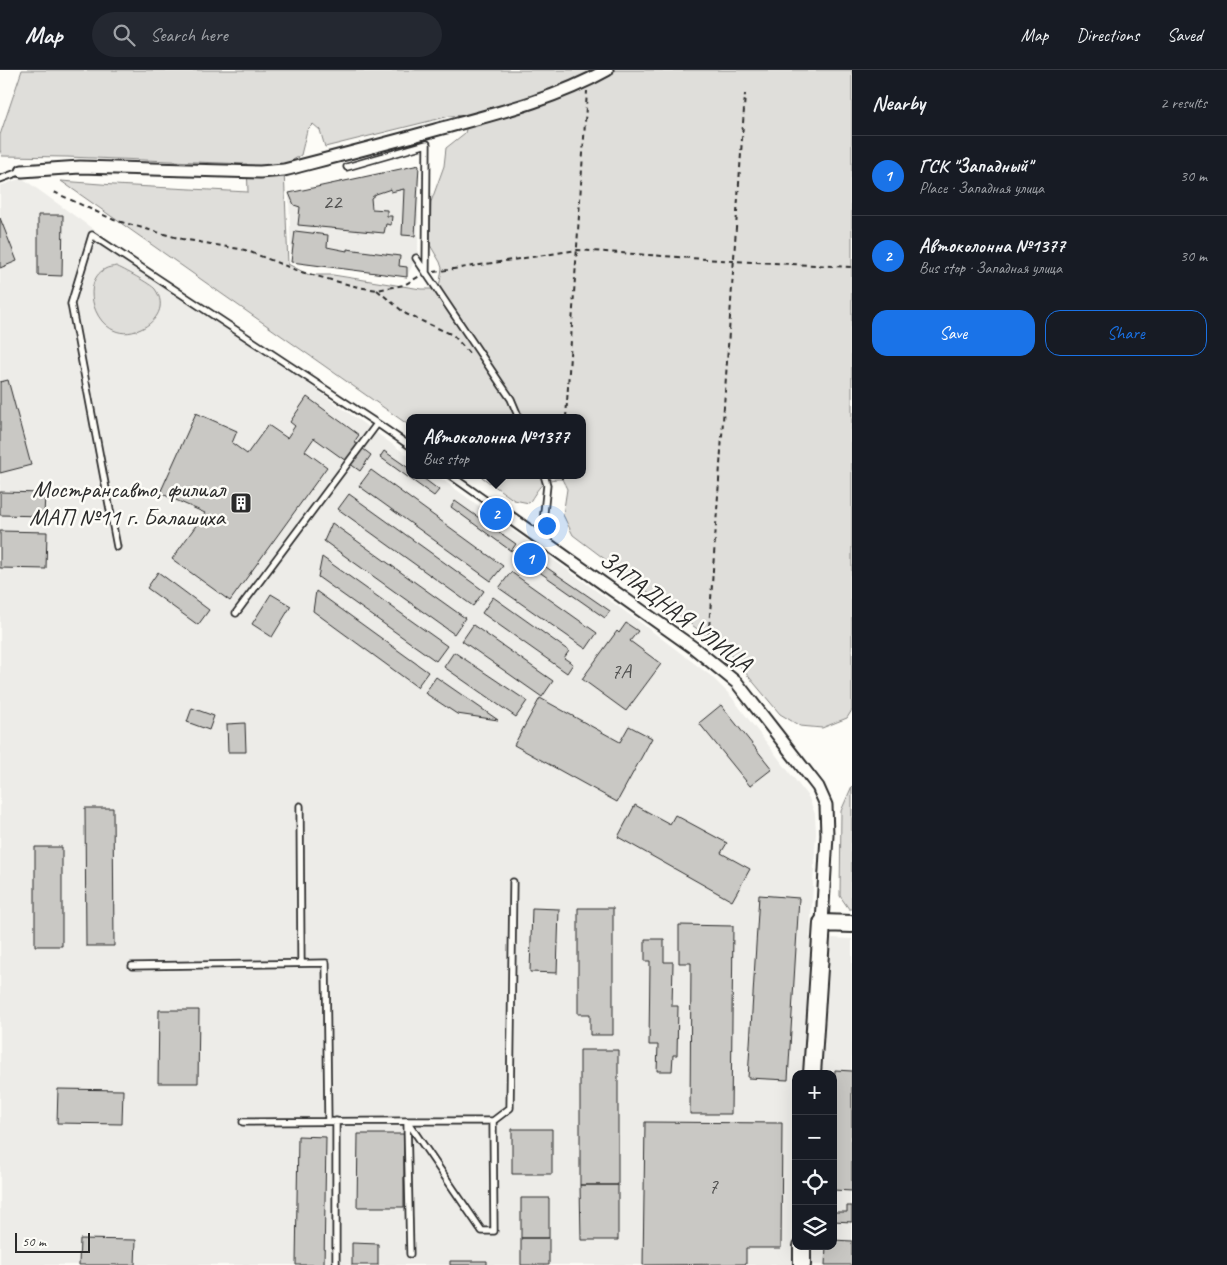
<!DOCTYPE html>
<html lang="en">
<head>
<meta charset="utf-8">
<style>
  body { margin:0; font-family:Caveat,sans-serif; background:#242831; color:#f1f3f6 }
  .controls { position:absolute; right:15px; bottom:15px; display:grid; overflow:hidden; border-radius:10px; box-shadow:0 5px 20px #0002 }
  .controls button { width:45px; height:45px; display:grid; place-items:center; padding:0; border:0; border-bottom:1px solid #363941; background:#171b24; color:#f1f3f6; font:25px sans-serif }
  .scale { position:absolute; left:15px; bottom:12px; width:75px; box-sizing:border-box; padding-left:5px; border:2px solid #2b2b2b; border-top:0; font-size:14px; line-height:18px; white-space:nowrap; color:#2b2b2b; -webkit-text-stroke:4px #fdfcf7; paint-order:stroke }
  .you { position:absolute; left:546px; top:455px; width:18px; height:18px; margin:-12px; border:4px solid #fff; border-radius:50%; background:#1a73e8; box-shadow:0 0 0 8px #1a73e833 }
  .badge { display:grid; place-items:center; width:32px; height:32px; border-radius:50%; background:#1a73e8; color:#fff; font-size:16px; font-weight:700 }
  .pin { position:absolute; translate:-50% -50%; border:2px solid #fff; box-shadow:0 1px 5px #0006 }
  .popup { position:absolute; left:406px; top:344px; width:180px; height:65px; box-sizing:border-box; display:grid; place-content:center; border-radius:10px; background:#171b24; filter:drop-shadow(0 1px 4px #0005); font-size:16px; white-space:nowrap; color:#9ea1a6 }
  .popup b { font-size:19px; color:#f1f3f6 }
  .popup::after { content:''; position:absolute; left:50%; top:100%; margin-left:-10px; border:10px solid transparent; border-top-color:#171b24 }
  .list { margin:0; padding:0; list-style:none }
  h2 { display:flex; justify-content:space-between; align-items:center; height:65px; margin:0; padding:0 20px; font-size:21px }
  h2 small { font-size:16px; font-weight:400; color:#9ea1a6 }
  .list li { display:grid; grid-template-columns:32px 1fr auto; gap:15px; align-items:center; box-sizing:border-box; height:80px; padding:0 20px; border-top:1px solid #363941 }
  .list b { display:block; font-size:19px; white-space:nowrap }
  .list p { margin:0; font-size:16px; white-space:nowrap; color:#9ea1a6 }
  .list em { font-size:16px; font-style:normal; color:#9ea1a6 }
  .actions { display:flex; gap:10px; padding:15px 20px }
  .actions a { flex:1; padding:11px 0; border:1px solid #1a73e8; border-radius:15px; text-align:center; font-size:18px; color:#1a73e8 }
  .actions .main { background:#1a73e8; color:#fff }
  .icon { flex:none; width:28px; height:28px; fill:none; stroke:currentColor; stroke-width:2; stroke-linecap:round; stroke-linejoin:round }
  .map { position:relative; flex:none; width:852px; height:1195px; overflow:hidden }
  header { display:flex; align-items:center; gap:30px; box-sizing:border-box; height:70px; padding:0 25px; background:#171b24; border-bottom:1px solid #363941 }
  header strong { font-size:24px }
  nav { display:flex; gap:28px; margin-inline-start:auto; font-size:18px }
  .search { width:350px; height:45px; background:#242831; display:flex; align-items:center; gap:12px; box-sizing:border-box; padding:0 18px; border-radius:28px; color:#9ea1a6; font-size:19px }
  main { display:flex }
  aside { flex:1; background:#171b24 }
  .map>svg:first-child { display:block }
  .built { fill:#edece8; fill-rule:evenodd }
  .green { fill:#dfdeda; stroke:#858482; fill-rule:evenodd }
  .building { fill:#c9c8c4; stroke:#2b2b2b }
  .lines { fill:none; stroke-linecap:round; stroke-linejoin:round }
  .lane-casing { stroke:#2b2b2b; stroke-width:9 }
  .street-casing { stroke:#2b2b2b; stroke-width:15 }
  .secondary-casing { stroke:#2b2b2b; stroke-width:20 }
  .path { stroke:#2b2b2b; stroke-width:2; stroke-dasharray:5 4; stroke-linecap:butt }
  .lane { stroke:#fdfcf7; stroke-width:5.5 }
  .street { stroke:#fdfcf7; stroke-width:11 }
  .secondary { stroke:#fdfcf7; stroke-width:16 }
  .labels { text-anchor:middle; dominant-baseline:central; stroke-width:5; stroke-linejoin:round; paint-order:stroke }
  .number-label { font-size:21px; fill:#525251 }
  .poi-label { font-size:24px; fill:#2b2b2b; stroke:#fdfcf7; text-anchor:end }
  .street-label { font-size:24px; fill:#2b2b2b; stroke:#fdfcf7 }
</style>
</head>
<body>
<header>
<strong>Map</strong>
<div class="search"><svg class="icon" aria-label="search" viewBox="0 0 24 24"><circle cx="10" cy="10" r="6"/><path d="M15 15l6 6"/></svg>Search here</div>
<nav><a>Map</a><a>Directions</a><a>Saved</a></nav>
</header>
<main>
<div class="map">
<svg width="852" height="1195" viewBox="0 0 852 1195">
  <rect width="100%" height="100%" fill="#fdfcf7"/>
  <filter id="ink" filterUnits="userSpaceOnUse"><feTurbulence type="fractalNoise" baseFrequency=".02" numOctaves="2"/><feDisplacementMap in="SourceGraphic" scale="10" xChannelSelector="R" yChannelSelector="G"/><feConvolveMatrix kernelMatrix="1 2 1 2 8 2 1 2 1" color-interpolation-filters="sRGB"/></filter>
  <g filter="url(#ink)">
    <path class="built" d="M419,95L418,183L407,207L291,192L289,123Z
      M22,108L410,387V405H436L645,556L711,606L730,625L809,728L815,744L816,763L810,867L852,869V1195H0V116ZM796,1004H833V1176H796Z"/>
    <path class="green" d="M22,0H852V640L847,648L822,658L800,656L780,644L729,583L573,465L563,445L567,419L562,409C542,408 539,418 529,433L514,430L479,405H582V348H410V356L61,111L114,115L248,122L247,94L67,87L2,86L0,80V65ZM466,45L468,52L465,63L446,78L444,96L431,132L430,175L440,192L442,198L440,212L437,217L432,219H421L333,205H309L288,194L284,100L285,95L301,85L307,60L313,54L320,60L325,77L450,46Z
      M116,196C123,199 151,214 155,219C167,236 157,251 141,259C99,279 76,214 105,199C108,197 113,197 116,196Z
      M852,716V839H849L840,826L841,741Z"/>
    <path class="building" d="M419,95L415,166L402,165L404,119L391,122V119L376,124L371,128L372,139L387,140V146H392L391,155L386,154L384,163L298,155L300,137L294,135L289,123Z
      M38,145H63L62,206L38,205Z
      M0,148L17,191L0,198Z
      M295,161L328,165L327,177L347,181V179L400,186L399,196L407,197V207L291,192Z
      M8,310L31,395L0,403V312Z
      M307,327L359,365L354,372L371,385L360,401L314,368L305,381L327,397L230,531L172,489L205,443L160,423L196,343L237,361L232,373L247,384L268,355L287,368L295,356L290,352Z
      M384,381L410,399V405H419L439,420L434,426L380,387Z
      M371,400L503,496L491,511L359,416Z
      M0,422L45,423L44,446L0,445Z
      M349,424L484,521L473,536L338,439Z
      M455,431L516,474L511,481L451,437Z
      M332,453L465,548L454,564L324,471Z
      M0,461L47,462L46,499L0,498Z
      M525,481L539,491L534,497L521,488Z
      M322,487L447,576L436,591L318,507Z
      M543,495L610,541L605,548L538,501Z
      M158,502L209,540L198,555L147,518Z
      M511,502L597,563L586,579L499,518Z
      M316,521L428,602L417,617L313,541Z
      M271,524L291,536L272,567L252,554Z
      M493,527L569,581L564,588L573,594L567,603L482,543Z
      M626,553L638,561L630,571L661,594L626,641L582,609L617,561L619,563Z
      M473,555L553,611L542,627L462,571Z
      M454,582L527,631L516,647L444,597Z
      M436,607L498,650L457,644L425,623Z
      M540,628L620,672L629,656L652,668L617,732L514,675Z
      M721,635L772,699L750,716L699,653Z
      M192,638L214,646L209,660L187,652Z
      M245,653L246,682H228L227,654Z
      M635,735L670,754L675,745L727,773L721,783L750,799L732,831L618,767Z
      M85,738H113L114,876H86Z
      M35,777H62V876H35Z
      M759,825L799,828L788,1010L748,1008Z
      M532,838L559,839L557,903L530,902Z
      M578,838H613V965H590V944H578Z
      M679,855L733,856L731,1044H690L691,893H679Z
      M645,869H664V892H673L672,936H678L677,985H673L672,1001H657L658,975H649L650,891H645Z
      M159,940H199L198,1013H158Z
      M580,980H618V1115H580Z
      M835,1000L852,1001V1121L833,1120V1034Z
      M58,1019L123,1020L122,1054L57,1053Z
      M645,1052L782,1053L781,1178H746V1194L643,1195Z
      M512,1059H552V1104H512Z
      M358,1064H404V1137H357Z
      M298,1066L326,1067L324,1195H296Z
      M580,1115H618V1170H581Z
      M521,1128H549V1168H521Z
      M847,1136H852V1152L833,1151V1142H847Z
      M521,1168H549V1195H521Z
      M80,1169L136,1170L135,1195H79Z
      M833,1170L852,1171V1195H825L826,1176H833Z
      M352,1173L378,1174V1195H352Z
      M450,1191H487V1195H450Z"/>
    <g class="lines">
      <g class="lane-casing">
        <path id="lane" d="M347,97L427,74L426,203
          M0,109L22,101
          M416,188L500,313L511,329L519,348
          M450,405L491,434
          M541,470L547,415L544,405
          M117,477L71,234L92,165L381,356L410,376
          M236,543L377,354
          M300,736L301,893
          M132,896L326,893L328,1051
          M336,1051V1195
          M493,1051L494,1161H482L407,1051H493L510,1038L513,812
          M243,1052L407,1051L410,1184"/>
      </g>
      <g class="street-casing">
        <path id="street" d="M22,101L80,97L260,102L284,100C334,87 385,74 435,60C494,44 554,30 607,0
          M491,434L694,578L737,613L818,717L826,735L827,765L822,853"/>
      </g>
      <g class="secondary-casing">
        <path id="secondary" d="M812,1004L822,853L852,854
          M802,1195V1176"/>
      </g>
      <path class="path" d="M54,122L114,150L182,169L245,180L301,202L358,217L377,220L404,215L420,206
        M434,202L577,180L734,191L852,197
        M377,220L406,244L453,265L469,283
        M566,348L587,21
        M562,409V405
        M708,574L745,24"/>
      <use href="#lane" class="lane"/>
      <use href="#street" class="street"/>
      <use href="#secondary" class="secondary"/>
    </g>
  </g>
  <defs>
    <g id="building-square" transform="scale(1.125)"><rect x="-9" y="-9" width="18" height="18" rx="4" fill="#2b2b2b" stroke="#fdfcf7"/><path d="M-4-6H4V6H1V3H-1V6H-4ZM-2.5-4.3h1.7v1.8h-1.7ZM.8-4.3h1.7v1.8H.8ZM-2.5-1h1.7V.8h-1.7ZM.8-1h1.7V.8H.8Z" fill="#fff"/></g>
  </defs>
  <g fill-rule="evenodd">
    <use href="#building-square" x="241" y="433"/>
  </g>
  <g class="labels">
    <g class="number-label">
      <text x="332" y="132">22</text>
      <text x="621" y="601">7А</text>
      <text x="713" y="1116">7</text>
    </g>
    <g class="poi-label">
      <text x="225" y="419">Мострансавто, филиал<tspan x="225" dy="28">МАП №11 г. Балашиха</tspan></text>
    </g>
    <g class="street-label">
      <text transform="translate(676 541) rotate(37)">ЗАПАДНАЯ УЛИЦА</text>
    </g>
  </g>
</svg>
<div class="controls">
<button>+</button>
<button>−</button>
<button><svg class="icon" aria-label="locate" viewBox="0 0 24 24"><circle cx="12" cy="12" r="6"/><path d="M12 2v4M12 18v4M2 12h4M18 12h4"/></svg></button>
<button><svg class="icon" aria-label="layers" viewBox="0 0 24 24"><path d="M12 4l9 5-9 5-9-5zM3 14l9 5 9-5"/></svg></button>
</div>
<div class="scale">50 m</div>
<div class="you"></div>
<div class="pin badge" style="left:530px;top:489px">1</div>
<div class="pin badge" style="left:496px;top:444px">2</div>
<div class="popup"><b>Автоколонна №1377</b>Bus stop</div>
</div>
<aside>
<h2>Nearby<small>2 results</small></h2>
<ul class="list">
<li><span class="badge">1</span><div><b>ГСК &quot;Западный&quot;</b><p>Place · Западная улица</p></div><em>30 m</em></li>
<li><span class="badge">2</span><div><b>Автоколонна №1377</b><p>Bus stop · Западная улица</p></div><em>30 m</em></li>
</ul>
<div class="actions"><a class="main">Save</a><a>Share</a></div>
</aside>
</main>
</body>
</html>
